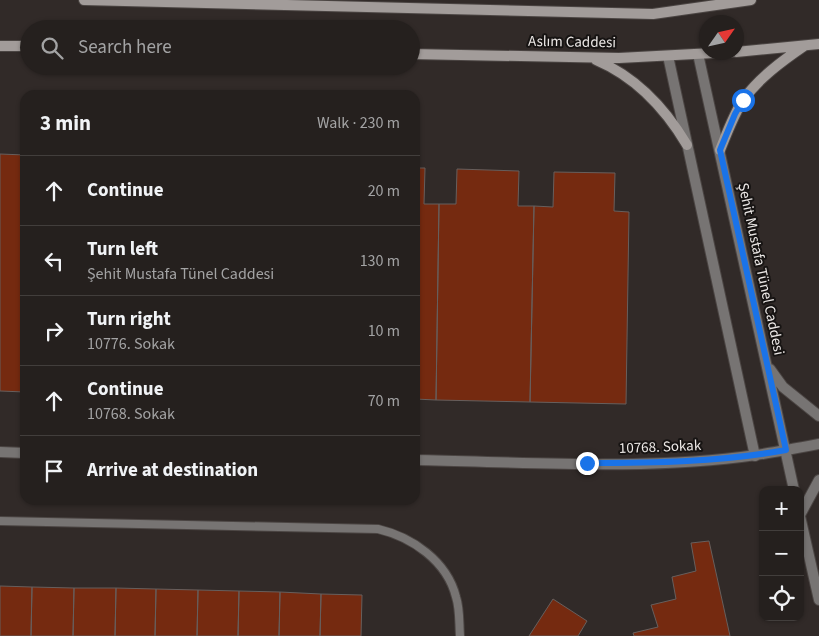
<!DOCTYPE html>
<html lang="en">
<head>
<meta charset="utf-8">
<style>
  body { margin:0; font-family:"Source Sans 3",sans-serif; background:#2d2827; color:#f1f3f6 }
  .controls { position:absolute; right:15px; bottom:15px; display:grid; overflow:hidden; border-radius:10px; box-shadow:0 1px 4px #0004 }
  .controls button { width:45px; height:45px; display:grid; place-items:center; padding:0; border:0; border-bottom:1px solid #423e3c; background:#25201e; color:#f1f3f6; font:25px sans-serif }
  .compass { position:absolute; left:699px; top:15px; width:45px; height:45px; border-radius:50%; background:#25201e; box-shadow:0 1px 4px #0004; rotate:56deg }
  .stop { position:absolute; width:15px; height:15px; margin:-11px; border:4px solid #1a73e8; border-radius:50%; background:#fff }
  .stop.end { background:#1a73e8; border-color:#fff; box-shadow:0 1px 5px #0008 }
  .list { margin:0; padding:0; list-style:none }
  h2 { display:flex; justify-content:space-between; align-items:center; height:65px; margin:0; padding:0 20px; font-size:21px }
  h2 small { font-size:16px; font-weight:400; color:#a3a3a4 }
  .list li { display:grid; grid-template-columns:32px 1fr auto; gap:15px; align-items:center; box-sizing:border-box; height:70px; padding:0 20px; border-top:1px solid #423e3c }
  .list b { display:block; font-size:19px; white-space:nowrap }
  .list p { margin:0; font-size:16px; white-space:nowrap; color:#a3a3a4 }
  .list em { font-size:16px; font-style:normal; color:#a3a3a4 }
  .icon { flex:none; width:28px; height:28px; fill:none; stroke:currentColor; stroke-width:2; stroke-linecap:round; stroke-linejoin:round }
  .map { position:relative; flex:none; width:819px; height:636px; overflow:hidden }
  .search { position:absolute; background:#25201e; box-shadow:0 1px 4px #0004; left:20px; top:20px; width:400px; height:55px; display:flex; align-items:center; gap:12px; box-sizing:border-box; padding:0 18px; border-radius:28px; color:#a3a3a4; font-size:19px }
  .panel { position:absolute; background:#25201e; box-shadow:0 1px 4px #0004; left:20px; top:90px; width:400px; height:415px; border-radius:15px }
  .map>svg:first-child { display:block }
  .building { fill:#752a10; stroke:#675f5d }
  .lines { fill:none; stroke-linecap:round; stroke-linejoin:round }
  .service-casing { stroke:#4b4543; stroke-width:10 }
  .minor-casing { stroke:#4b4543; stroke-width:12 }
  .tertiary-casing { stroke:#4b4543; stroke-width:12 }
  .secondary-casing { stroke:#4b4543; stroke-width:12 }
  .service { stroke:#777473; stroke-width:8 }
  .minor { stroke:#777473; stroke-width:10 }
  .tertiary { stroke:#777473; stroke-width:10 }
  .secondary { stroke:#a29c9a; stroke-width:10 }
  .route { stroke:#1a73e8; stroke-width:6 }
  .labels { text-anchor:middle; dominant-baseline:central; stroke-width:4; stroke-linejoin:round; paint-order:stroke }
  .street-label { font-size:15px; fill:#ede9e7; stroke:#171413 }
</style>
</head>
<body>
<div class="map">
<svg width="819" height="636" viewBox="0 0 819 636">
  <rect width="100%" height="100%" fill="#312a28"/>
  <path class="building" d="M0,154L25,155V392L0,391Z
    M415,168H425L424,204H439L436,400L415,399Z
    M457,169L519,171L518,206H534L530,402L436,400L439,204H456Z
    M554,172L615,173L614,211L629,212L626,404L530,402L534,206L553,207Z
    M709,541L730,636H634L633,633L658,627L651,605L676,599L672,577L696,571L691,543Z
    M0,586L32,587L31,636H0Z
    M32,587L74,588L73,636H31Z
    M74,588H116L115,636H73Z
    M116,588L156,589L155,636H115Z
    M156,589L198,590L197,636H155Z
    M198,590L239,591L238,636H197Z
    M239,591L280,592L279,636H238Z
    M280,592L321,594L320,636H279Z
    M321,594L362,595L361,636H320Z
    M553,599L587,621L578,636H529Z"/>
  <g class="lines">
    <g class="service-casing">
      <path id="service" d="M0,521L378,529C412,537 447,561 456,597C460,609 459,623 460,636"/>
    </g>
    <g class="minor-casing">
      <path id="minor" d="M0,452L25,453
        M415,460C526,462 645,471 756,455C777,452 798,448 819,444"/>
    </g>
    <g class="tertiary-casing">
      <path id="tertiary" d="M698,54L794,490
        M668,56L755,456
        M770,369L783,387L819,416
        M800,515L819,480
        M800,516L819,600"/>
    </g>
    <g class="secondary-casing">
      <path id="secondary" d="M84,0L653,14L751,0
        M0,46H29
        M736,52L819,44
        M411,54L619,58L732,52
        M596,60C636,77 665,108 687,145
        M720,150C727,133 733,116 743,100C759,78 782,61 804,46"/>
    </g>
    <use href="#service" class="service"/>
    <use href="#minor" class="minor"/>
    <use href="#tertiary" class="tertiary"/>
    <use href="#secondary" class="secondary"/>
  </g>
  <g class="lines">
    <path class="route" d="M587,463C654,463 720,462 786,450L720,150L735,114L743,100"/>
  </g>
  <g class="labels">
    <g class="street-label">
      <text transform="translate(572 42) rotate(1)">Aslım Caddesi</text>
      <text transform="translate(761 269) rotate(78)">Şehit Mustafa Tünel Caddesi</text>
      <text transform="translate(660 447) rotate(-2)">10768. Sokak</text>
    </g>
  </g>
</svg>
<div class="controls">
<button>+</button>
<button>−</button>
<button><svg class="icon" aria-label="locate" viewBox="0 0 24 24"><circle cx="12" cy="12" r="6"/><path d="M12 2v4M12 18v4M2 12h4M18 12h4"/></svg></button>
</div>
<svg class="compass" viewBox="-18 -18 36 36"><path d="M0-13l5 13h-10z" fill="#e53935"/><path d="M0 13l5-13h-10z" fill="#a3a3a4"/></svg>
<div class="stop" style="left:743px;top:100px"></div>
<div class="stop end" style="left:587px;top:463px"></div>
<div class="search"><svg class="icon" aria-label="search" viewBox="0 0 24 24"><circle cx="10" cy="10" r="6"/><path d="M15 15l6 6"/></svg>Search here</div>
<section class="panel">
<h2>3 min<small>Walk · 230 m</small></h2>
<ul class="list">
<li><svg class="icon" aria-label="ahead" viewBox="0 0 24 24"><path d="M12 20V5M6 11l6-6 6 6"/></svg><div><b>Continue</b></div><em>20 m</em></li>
<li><svg class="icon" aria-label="left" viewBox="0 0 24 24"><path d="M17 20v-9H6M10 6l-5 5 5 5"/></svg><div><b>Turn left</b><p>Şehit Mustafa Tünel Caddesi</p></div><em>130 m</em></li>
<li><svg class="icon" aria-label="right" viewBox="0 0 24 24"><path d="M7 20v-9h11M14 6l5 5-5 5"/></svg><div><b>Turn right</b><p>10776. Sokak</p></div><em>10 m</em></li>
<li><svg class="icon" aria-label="ahead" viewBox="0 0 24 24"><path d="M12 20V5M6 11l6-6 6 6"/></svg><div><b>Continue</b><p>10768. Sokak</p></div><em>70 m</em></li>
<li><svg class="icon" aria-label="arrive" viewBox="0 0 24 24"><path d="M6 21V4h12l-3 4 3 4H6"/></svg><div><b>Arrive at destination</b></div></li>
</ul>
</section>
</div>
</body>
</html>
